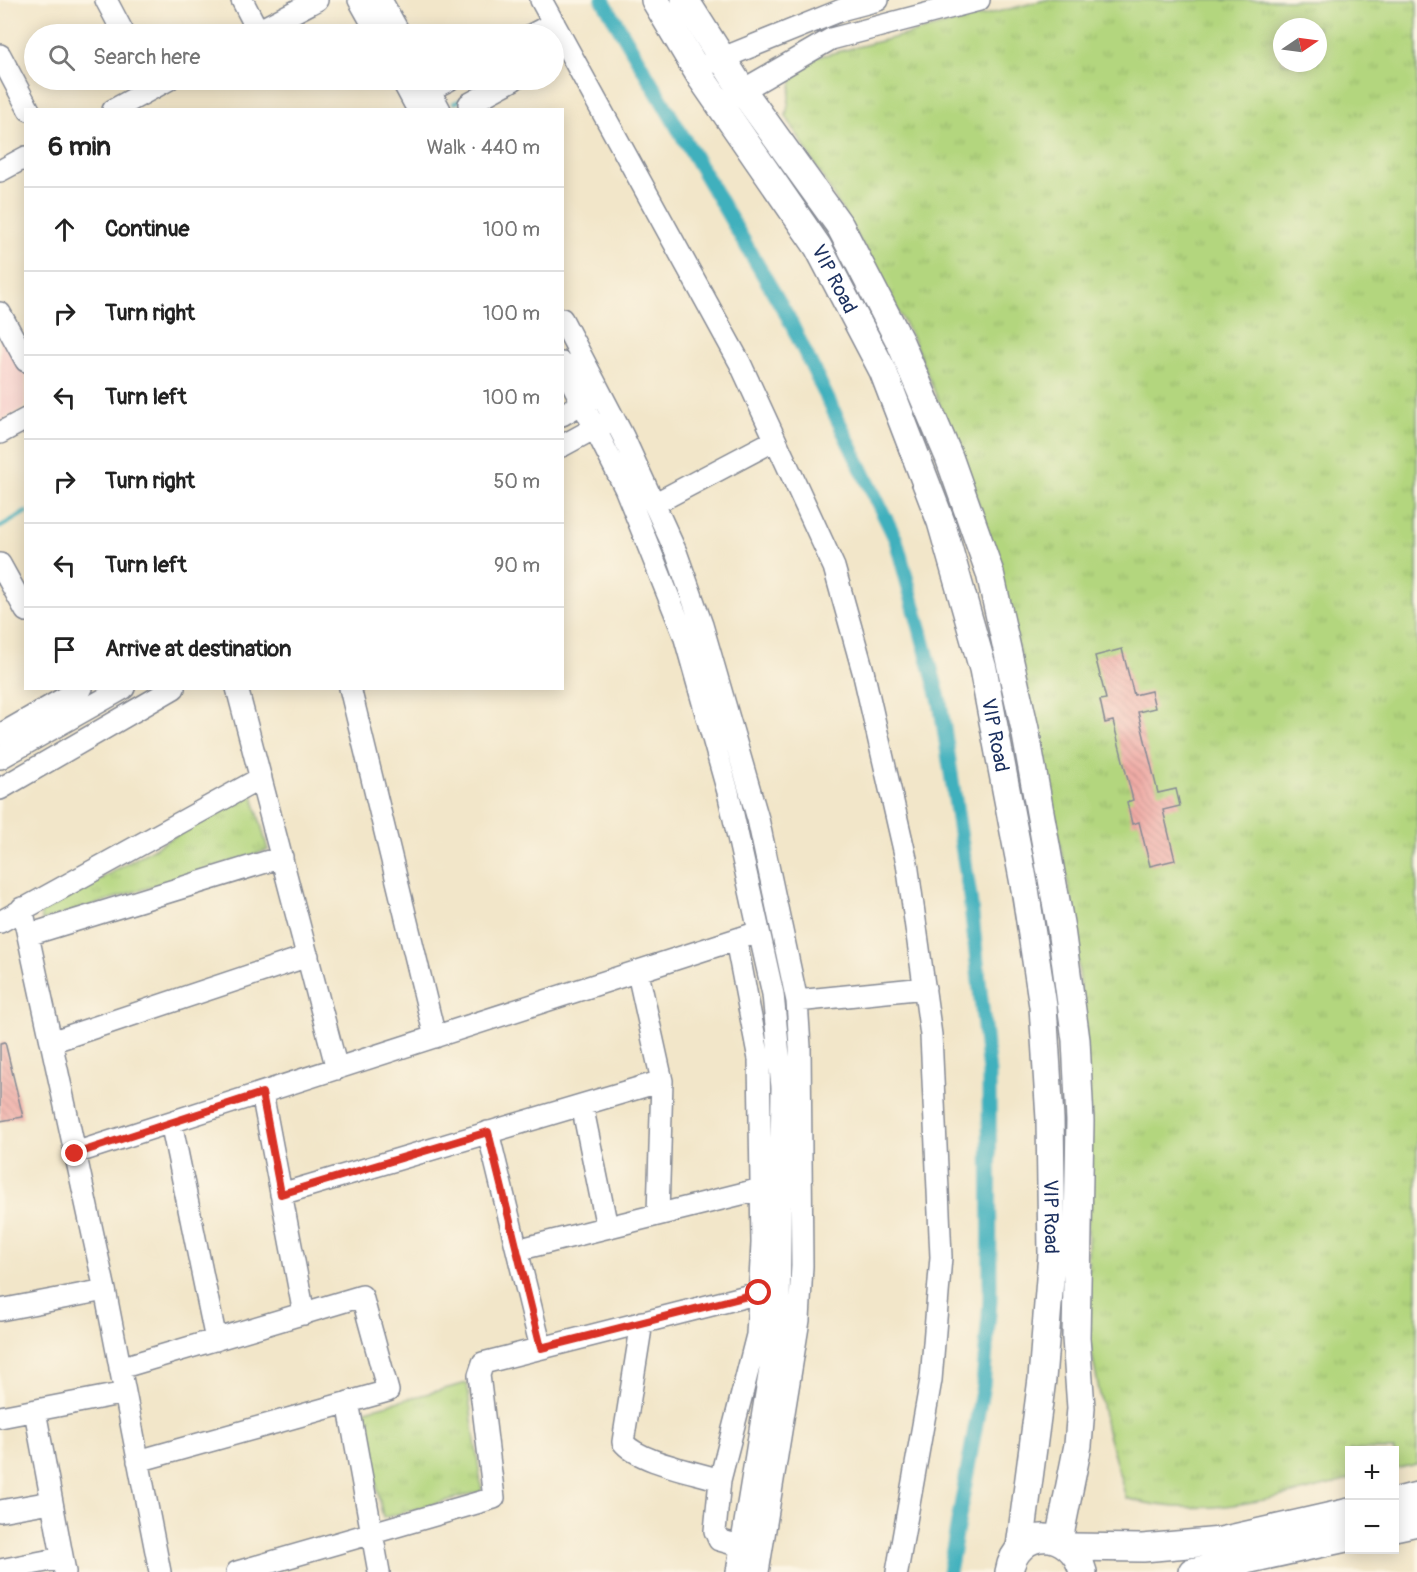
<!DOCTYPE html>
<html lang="en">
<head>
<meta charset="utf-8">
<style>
  body { margin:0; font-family:Pangolin,sans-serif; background:#f2f2f2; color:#222 }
  .controls { position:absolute; right:18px; bottom:18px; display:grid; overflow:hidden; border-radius:0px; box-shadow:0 3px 15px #0003 }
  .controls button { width:54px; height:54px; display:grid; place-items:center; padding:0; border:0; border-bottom:2px solid #e0e0e0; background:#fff; color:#222; font:30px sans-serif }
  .compass { position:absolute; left:1273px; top:18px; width:54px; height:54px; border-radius:50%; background:#fff; box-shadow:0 3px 15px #0003; rotate:77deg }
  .stop { position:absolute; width:18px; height:18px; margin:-14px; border:4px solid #d93025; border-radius:50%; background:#fff }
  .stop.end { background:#d93025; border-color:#fff; box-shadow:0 2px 6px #0008 }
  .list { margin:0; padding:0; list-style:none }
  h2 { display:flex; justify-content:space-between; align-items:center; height:78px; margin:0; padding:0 24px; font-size:26px }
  h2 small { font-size:20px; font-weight:400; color:#767676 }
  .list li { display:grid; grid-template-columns:39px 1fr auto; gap:18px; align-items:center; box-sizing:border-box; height:84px; padding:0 24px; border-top:2px solid #e0e0e0 }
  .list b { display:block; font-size:22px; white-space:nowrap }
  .list em { font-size:20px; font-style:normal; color:#767676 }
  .icon { flex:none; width:33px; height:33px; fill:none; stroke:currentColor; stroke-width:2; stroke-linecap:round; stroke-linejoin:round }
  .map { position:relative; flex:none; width:1417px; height:1572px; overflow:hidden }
  .search { position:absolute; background:#fff; box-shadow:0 3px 15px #0003; left:24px; top:24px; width:540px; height:66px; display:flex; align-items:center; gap:15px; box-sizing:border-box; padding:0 21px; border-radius:33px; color:#767676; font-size:22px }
  .panel { position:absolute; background:#fff; box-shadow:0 3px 15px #0003; left:24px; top:108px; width:540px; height:582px; border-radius:0px }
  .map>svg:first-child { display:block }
  .built { fill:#f7d0cc }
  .park { fill:url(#park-tufts); stroke:#67826e; stroke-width:1.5; fill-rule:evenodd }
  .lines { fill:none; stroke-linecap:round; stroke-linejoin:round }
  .stream { stroke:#41b0bd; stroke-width:4.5 }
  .canal { stroke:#41b0bd; stroke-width:15 }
  .building { fill:url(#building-back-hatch) }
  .minor-casing { stroke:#868a94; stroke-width:24 }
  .major-casing { stroke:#868a94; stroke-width:30 }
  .minor { stroke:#fff; stroke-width:21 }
  .major { stroke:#fff; stroke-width:27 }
  .route { stroke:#d93025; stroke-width:8 }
  .labels { text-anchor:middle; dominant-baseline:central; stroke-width:4.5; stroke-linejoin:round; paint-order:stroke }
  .street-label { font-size:20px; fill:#1b2f5e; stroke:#fcf5e5 }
</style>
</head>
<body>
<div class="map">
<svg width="1417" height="1572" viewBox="0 0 1417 1572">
  <defs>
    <pattern id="park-tufts" width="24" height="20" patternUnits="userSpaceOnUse" patternTransform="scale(1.5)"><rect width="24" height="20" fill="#b3d67e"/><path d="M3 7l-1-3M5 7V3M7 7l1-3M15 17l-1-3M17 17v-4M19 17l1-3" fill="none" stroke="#99b86f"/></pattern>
    <pattern id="building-back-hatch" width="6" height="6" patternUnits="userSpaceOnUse" patternTransform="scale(1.5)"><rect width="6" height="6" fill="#efaca6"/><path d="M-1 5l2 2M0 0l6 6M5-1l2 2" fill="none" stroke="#cc9491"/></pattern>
  </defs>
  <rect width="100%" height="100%" fill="#fcf5e5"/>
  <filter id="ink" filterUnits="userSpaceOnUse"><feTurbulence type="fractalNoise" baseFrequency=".0167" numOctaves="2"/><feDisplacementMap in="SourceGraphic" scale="12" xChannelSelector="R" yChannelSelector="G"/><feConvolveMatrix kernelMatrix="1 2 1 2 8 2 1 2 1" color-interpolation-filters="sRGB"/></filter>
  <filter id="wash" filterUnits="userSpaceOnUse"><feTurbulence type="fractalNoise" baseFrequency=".008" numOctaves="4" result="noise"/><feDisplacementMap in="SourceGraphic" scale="24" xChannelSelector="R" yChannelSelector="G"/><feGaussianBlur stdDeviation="1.35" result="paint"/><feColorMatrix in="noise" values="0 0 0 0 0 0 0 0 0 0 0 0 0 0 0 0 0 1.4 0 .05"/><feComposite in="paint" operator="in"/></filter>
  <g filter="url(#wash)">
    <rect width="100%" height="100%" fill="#f2e6c9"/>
    <path class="built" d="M0,328L26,376L25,408L0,421Z"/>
    <path class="park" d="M1045,0H1417V1464L1395,1469L1394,1450H1350L1349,1480C1277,1498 1199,1521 1126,1498L1107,1431L1089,1339L1086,1038L1071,898L1021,658L974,488L913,339L861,242L786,116L792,81L809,59ZM1282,27H1318V63H1282Z
      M252,792L268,850L42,921L41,913Z
      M467,1383L482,1491L383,1518L362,1411Z"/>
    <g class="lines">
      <path class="stream" d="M454,103L464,99
        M0,527L26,512"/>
      <path class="canal" d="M603,0L788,317L896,540L940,702L970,897L989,1073L990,1301L983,1385L949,1572"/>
    </g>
    <g id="blocks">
      <path class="building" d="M1122,649L1134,695L1151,691L1155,708L1138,712L1158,793L1176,789L1180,806L1163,810L1175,860L1150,866L1139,822L1132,824L1127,802L1133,800L1113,721L1105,723L1100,700L1106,699L1095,656Z
        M5,1042L23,1117L0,1121V1043Z"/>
    </g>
  </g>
  <g filter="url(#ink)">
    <use href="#blocks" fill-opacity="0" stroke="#868a94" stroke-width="1.5"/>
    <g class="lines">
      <g class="minor-casing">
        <path id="minor" d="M106,0L124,34
          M242,0L258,31
          M359,0L378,34
          M381,0L400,34
          M541,0L740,363L834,567L863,671L907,863L931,1035L941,1257L931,1380L897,1572
          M252,34L317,0
          M533,34L554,23
          M0,55L29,110
          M708,64L844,9L878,0
          M402,80L418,110
          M424,80L440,110
          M429,90L449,80
          M731,97L831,39L979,0
          M469,104L513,80
          M113,110L168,80
          M0,171L26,157
          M0,313L26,361
          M562,319L623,436L676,552L702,625L758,819L797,1001L800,1047L802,1266L799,1320L758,1572
          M562,363L625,488L684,635L728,792L773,994L782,1087L779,1314L737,1572
          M562,415L593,397
          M0,433L26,419
          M562,446L608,421
          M654,504L775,440
          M0,564L26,611
          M237,688L337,1069
          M350,688L435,1037
          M0,735L82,688
          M0,758L124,688
          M0,789L174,688
          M22,908L105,1290L160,1572
          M0,922L261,778
          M28,935L282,857
          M736,940L759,1059L762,1243L757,1335L720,1480L715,1531L719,1540L740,1546
          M638,973L662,1081L658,1214
          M797,1001L925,988
          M51,1042L308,956
          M262,1093L304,1314
          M582,1105L607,1227
          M171,1122L216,1340
          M488,1132L541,1348
          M75,1153L759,932
          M281,1194L662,1081
          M517,1250L761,1189
          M0,1310L105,1290
          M642,1322L623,1442C638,1462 696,1472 720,1480
          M120,1368L362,1296L388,1391L138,1461
          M348,1402L379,1572
          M35,1411L65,1572
          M0,1417L125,1393
          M0,1511L51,1502
          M0,1570L62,1558
          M237,1572L494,1498L479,1375L483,1363L759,1293"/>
      </g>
      <g class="major-casing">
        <g id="major">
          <path id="s1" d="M655,0L702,79L818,247L883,371L941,522L983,669L1025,889L1043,1006L1050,1119L1052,1254L1042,1379L1020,1547"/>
          <path d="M685,0L742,90L840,226L900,342L949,457L990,573L1025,729L1061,929L1076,1040L1080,1121L1076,1338L1081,1408L1078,1445L1059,1540"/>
          <path d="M1394,1502L1417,1496"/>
          <path d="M1394,1527L1417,1522"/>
          <path d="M1071,1547L1143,1548L1221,1541L1350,1512"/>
          <path d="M1009,1572C1017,1526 1072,1527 1083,1572"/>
          <path d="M1192,1572L1350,1537"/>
        </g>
      </g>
      <use href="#minor" class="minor"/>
      <use href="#major" class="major"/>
    </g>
  </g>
  <g class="lines" filter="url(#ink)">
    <path class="route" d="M75,1154L262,1093L281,1194L488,1132L541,1348L759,1293"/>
  </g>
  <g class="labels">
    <g class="street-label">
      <text stroke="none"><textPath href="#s1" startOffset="332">VIP Road</textPath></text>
      <text stroke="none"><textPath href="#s1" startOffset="818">VIP Road</textPath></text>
      <text stroke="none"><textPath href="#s1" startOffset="1304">VIP Road</textPath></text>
    </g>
  </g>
</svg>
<div class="controls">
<button>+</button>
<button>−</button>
</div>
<svg class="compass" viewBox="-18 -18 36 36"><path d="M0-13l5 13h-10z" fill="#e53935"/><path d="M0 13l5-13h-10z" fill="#767676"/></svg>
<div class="stop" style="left:759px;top:1293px"></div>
<div class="stop end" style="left:75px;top:1154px"></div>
<div class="search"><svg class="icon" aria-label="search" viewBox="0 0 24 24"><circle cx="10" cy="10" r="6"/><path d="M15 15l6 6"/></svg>Search here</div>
<section class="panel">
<h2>6 min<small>Walk · 440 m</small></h2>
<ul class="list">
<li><svg class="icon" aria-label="ahead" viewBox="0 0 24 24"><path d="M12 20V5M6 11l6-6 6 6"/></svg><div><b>Continue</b></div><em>100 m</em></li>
<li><svg class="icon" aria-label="right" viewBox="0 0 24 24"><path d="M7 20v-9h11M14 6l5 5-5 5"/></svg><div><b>Turn right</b></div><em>100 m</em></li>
<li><svg class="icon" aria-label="left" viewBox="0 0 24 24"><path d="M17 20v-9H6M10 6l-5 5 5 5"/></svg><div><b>Turn left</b></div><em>100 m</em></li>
<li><svg class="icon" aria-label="right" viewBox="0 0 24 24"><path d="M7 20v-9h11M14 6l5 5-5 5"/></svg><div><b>Turn right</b></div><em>50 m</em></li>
<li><svg class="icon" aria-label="left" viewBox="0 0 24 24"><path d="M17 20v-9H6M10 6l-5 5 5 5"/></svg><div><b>Turn left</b></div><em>90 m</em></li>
<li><svg class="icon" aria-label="arrive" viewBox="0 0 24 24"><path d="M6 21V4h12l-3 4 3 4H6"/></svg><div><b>Arrive at destination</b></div></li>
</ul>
</section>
</div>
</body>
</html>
